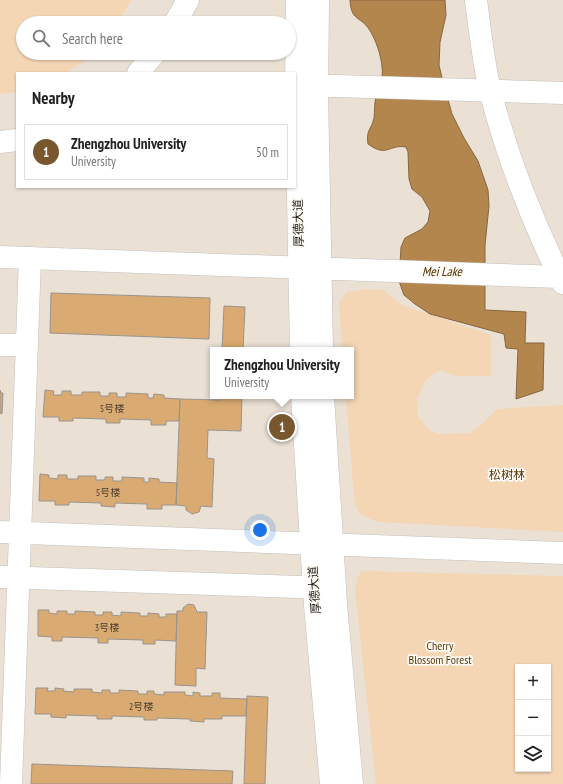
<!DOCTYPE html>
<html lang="en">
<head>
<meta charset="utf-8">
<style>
  body { margin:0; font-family:"PT Sans Narrow","Noto Sans SC",sans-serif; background:#f2f2f2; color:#222 }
  .controls { position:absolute; right:12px; bottom:12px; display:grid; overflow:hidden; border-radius:0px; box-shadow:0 1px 3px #0004 }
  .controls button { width:36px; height:36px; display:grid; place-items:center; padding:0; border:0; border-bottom:1px solid #e0e0e0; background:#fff; color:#222; font:20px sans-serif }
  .you { position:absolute; left:260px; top:530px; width:14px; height:14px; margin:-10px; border:3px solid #fff; border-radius:50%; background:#1a73e8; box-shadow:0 0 0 6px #1a73e833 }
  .badge { display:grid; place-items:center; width:26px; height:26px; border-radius:50%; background:#78572e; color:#fff; font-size:13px; font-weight:700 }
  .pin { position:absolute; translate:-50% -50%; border:2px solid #fff; box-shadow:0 1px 4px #0006 }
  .popup { position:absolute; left:210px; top:347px; width:144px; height:52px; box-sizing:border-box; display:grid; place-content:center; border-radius:0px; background:#fff; filter:drop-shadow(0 1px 3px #0005); font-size:13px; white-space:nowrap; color:#767676 }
  .popup b { font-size:15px; color:#222 }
  .popup::after { content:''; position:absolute; left:50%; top:100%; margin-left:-8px; border:8px solid transparent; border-top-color:#fff }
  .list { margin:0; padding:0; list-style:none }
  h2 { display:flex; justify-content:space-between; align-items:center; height:52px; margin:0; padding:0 16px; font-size:17px }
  h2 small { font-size:13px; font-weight:400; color:#767676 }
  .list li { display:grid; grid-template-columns:26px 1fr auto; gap:12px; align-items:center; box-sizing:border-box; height:56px; margin:0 8px 8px; padding:0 8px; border:1px solid #e0e0e0; border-radius:0px }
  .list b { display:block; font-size:15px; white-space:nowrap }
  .list p { margin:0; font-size:13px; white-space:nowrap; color:#767676 }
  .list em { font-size:13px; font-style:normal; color:#767676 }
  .icon { flex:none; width:22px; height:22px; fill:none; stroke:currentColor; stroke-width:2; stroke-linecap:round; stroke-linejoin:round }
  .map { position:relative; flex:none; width:563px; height:784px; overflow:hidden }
  .search { position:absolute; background:#fff; box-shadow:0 1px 3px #0004; left:16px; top:16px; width:280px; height:44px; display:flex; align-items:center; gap:10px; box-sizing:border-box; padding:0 14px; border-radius:22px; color:#767676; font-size:15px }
  .panel { position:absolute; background:#fff; box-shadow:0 1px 3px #0004; left:16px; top:72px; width:280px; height:116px; border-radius:0px }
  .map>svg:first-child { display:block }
  .built { fill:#eae0d4; fill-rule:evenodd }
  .green { fill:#f4d6b4; fill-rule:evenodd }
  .water { fill:#b3864e; stroke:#86663e }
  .building { fill:#d9aa71; stroke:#99948f }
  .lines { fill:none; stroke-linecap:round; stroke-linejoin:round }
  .minor-casing { stroke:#c5c0ba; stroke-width:23 }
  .minor { stroke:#fff; stroke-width:22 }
  .labels { text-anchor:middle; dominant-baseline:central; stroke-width:3.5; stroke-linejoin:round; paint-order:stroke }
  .number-label { font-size:10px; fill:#4d4030 }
  .street-label { font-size:12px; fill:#1e1c1a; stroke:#fffaf4 }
  .park-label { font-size:12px; fill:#563708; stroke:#fffaf4 }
  .water-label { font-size:13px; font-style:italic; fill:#523203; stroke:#fffaf4 }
</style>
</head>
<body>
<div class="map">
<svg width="563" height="784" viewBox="0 0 563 784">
  <rect width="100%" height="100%" fill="#f2ece7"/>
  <path class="built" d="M0,0H563V784H0ZM23,23H289V53H23ZM17,73H295V187H17ZM213,350H351V396H213ZM518,667H548V769H518Z"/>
  <path class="green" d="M0,0H131L118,23H23V53H92L86,60L66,73H17V92L0,94Z
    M365,289L383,290L402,305L491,335V376H455L441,370L429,377L424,383L417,400L418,416L429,430L439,434L469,433L482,424L497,409L563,405V532L379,522C360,515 358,517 354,497L346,396H351V350H342L339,302L347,292Z
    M362,571L563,576V784H376L355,590L357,578ZM518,667H548V769H518Z"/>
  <path class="water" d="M350,0H445L446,15L440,42L439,65L443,82L452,114L464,138L478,161L488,190L489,206L485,245V310L526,312L525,343H544L543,390L516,399L518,349L506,348L504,334L430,314L415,304L404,295L399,281L401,247L405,238L422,229L428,222L430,211L422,197L412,189L409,179L408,152L406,147C389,144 387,158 368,144C366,129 371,131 374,118C375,111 374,104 376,97C378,86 384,78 382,67C381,55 376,40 369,29C360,16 351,21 350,0Z"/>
  <path class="building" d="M51,293L210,298L209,339L50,333Z
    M224,306L245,307L243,350H222Z
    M0,390L1,393H3L2,414L0,413Z
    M45,390L54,391L53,395H62V391H71V395H82V392H100V396H109V393H117V397H126V393L148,394V398H153L154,394L164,395V398L180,399L179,421H166V425H151V420L120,419V423H106V419L73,418V421H59V417H43Z
    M220,396H242L241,431L208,430L207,458L214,459L212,507L201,506L199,512L192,514L186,510V506L176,505L180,399L220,400Z
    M40,474L49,475V478L58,479V475H67V479H78V476H96V480H105V477H113V481H122V477L144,478V482H149V478L159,479V482L177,483L176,505H162V509H147V504L115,503V507L101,506V503L69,502V505H55V501H39Z
    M188,604L194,605L197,612H207L205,669L196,668V686L175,685L177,611H183V608Z
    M38,610H49V613L57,614V611H67V614H75V611L95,612V615H103V612H112V615L121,616V612L140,613V616H148V613L159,614V617H166V614H177L176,641L155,640V644H143V640L108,639V643H98V638L62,637V641H52V637L38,636Z
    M36,688H48L47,691H55V688L64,689L63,691L74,692V689H92V692L102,693V690H110V693H119V690L138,691V694H147V691H154V694L164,695V692H185V695L193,696V692L200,693V696H212V693H220V698L247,699L246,716H222V719H204V722L190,721V719L157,718V720H144V717L112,716V719H97V716L66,715V718L51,717V714H35Z
    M247,696L268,697L265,784H244Z
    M32,764L233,771L232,784H31Z"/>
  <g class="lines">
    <g class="minor-casing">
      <path id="minor" d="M297,0L296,93L301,350
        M318,0L317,93L322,350
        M476,0C480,29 483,61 490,90C507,157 532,221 563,283
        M175,23L188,0
        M138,73L155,53
        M303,85L563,93
        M0,142L17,140
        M0,257L560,277
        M0,345H27
        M302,396L315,605L331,784
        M323,396L336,604L352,784
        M0,532L563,553
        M0,577L329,588
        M11,784L30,258"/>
    </g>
    <use href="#minor" class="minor"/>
  </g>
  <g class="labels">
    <g class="number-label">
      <text x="112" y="408">5号楼</text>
      <text x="108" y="492">5号楼</text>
      <text x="107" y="627">3号楼</text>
      <text x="141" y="706">2号楼</text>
    </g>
    <g class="street-label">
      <text transform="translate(298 223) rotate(-91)">厚德大道</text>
      <text transform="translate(314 590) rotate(-94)">厚德大道</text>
    </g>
    <g class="park-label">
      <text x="507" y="474">松树林</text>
      <text x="440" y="645">Cherry<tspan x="440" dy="14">Blossom Forest</tspan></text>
    </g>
    <g class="water-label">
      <text x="442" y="271">Mei Lake</text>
    </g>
  </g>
</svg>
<div class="controls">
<button>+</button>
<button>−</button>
<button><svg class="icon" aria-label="layers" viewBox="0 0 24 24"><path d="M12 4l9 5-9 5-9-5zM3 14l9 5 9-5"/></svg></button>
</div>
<div class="you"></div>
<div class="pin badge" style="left:282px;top:427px">1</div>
<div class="popup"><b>Zhengzhou University</b>University</div>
<div class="search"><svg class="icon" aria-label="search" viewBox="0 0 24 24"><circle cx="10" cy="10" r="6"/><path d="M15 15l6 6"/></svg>Search here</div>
<section class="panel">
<h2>Nearby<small></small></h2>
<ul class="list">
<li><span class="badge">1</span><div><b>Zhengzhou University</b><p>University</p></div><em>50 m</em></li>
</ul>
</section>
</div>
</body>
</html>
